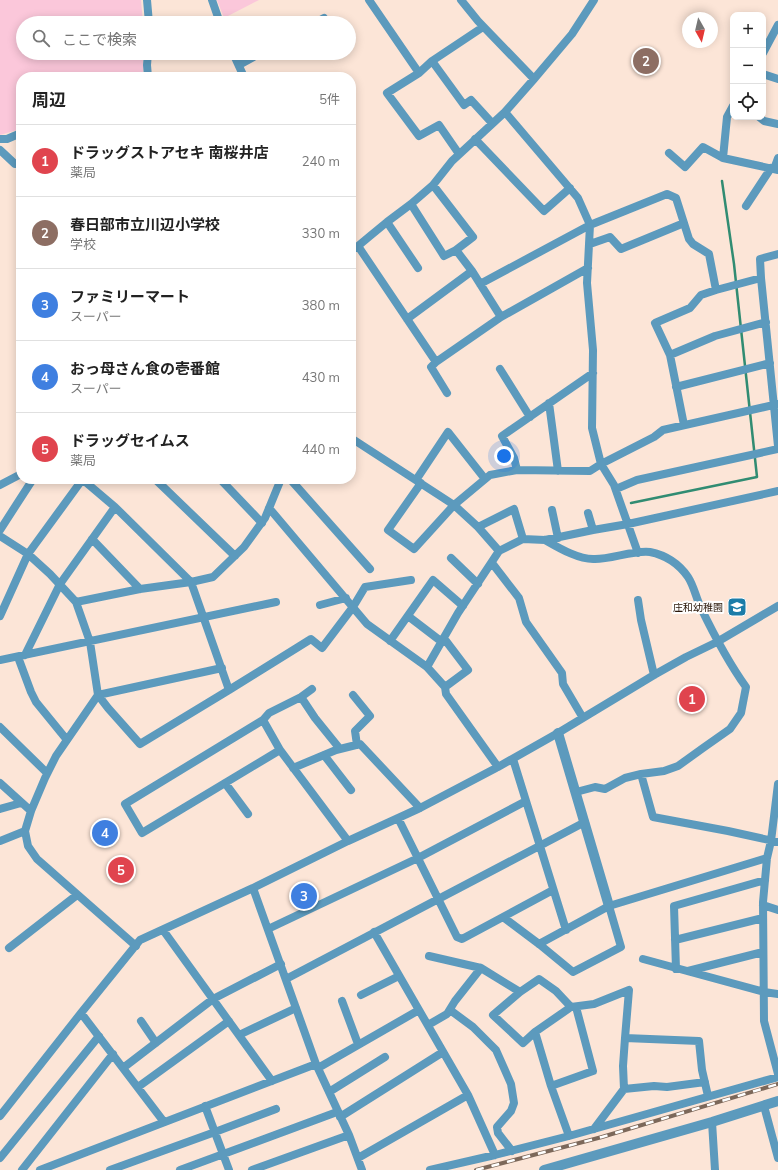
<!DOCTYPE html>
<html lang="ja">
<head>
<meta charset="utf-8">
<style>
  body { margin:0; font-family:Mulish,"Noto Sans JP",sans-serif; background:#f2f2f2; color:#222 }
  .controls { position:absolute; right:12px; top:12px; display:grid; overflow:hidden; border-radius:8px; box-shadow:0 2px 10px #0003 }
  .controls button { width:36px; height:36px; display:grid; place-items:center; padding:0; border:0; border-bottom:1px solid #e0e0e0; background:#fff; color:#222; font:20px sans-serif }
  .compass { position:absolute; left:682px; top:12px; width:36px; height:36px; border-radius:50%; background:#fff; box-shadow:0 2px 10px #0003; rotate:172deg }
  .you { position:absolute; left:504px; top:456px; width:14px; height:14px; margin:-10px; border:3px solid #fff; border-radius:50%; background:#1a73e8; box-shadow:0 0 0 6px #1a73e833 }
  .badge { display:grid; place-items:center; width:26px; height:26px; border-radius:50%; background:#7c3aed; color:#fff; font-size:13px; font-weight:700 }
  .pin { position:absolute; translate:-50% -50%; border:2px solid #fff; box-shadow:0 1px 4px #0006 }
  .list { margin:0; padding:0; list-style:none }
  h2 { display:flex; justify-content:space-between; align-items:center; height:52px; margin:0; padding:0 16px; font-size:17px }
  h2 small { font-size:13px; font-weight:400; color:#767676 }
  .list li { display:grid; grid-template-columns:26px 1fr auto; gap:12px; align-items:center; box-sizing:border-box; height:72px; padding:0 16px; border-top:1px solid #e0e0e0 }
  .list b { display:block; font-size:15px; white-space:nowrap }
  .list p { margin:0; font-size:13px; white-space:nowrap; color:#767676 }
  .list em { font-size:13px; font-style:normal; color:#767676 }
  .icon { flex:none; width:22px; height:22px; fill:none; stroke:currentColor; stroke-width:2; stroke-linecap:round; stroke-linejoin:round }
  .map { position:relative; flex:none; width:778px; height:1170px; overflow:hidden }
  .search { position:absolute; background:#fff; box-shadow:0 2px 10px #0003; left:16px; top:16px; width:340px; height:44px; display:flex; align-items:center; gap:10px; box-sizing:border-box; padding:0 14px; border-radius:22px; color:#767676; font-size:15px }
  .panel { position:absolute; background:#fff; box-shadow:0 2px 10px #0003; left:16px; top:72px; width:340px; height:412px; border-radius:16px }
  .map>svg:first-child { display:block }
  .green { fill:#fbc7da }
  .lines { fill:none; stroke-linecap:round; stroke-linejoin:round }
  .stream { stroke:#318c72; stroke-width:2.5 }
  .minor { stroke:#5c9abd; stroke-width:8 }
  .tertiary { stroke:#5c9abd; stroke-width:10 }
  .rail-casing { stroke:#7c685a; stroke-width:4 }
  .rail { stroke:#fff; stroke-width:2.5; stroke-dasharray:8; stroke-linecap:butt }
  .labels { text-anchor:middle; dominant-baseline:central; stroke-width:4; stroke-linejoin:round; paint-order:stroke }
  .poi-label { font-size:10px; fill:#291608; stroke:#fff; text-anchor:end }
</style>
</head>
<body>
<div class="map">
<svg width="778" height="1170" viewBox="0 0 778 1170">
  <rect width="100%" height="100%" fill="#fce5d7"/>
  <path class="green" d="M0,0H141L143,23H23V53H143V77H21V129L0,135Z
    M217,0H259L224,18Z"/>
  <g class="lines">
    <path class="stream" d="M631,503L757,477L734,264L722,181"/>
    <path class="minor" d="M147,0L149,23
      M212,0L220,23
      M369,0L419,73L432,61L483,27
      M461,0L478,21L534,79
      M315,23L324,18
      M233,53L244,77
      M763,53L778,25
      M432,61L464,105L471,100L492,123
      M239,65L261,53
      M419,73L387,93L419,136L439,125L459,154
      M763,74L778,79
      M148,77L147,65L148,53
      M733,106L727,117L723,158L778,170
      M505,112L578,198L590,225L587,283L593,350L592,428L601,464L614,485L638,553
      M759,117L764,121L778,124
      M0,139H7L21,133
      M475,139L544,211L570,188
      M0,150L15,164H21
      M669,153L685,167L703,147L723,158
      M774,169L778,158
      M433,185L473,237L456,250
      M411,204L444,256L456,250L472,271L501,317
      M746,206L771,168
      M387,222L418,268
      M590,244L610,237L621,249L684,223
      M358,246L436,362
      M351,249L358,246L370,236L387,222L411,204L433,185L452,161L505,112L534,79L572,34L594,0
      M778,254L760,259L761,278L778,446
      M480,284L590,225L667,194L676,198L689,239L693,244L709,254L716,290L761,278
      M407,319L472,271
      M670,355L715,336L766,322
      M500,369L530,417
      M676,387L770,363
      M447,393L431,367L436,362L501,317L588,268
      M549,403L558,471
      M684,425L670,355L655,323L690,308L701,295L716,290
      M351,438L454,505L478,527L499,551
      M517,470L514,458L502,436L593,373
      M155,479L235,556
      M220,479L262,523
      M290,479L370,569
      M416,480L448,432L485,479
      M421,483L388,530L414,549L454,505L490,475L517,470L590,471L601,464L654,437L663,430L778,404
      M0,485L21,474
      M616,489L637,480L778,449
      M269,508L367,624L427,667L445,687L446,694L498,767
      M552,510L558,538
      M588,513L593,530
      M478,527L514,509L523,539
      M0,530L33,479
      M0,536L28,554L50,574L76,602L90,642L98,695L108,708L140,744L229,690L191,582L115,507L82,479
      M92,539L140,589
      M545,540C559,548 579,560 595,559C612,559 634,550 650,552C665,555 679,564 688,577C694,586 696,598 701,608C714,635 728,662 746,687L741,713L730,729L703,748L678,766L664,771L641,774L625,778L605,789L595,787L576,792
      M451,558L478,584
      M492,563L519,598L526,622L562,673L563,684L583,718
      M638,600L641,620L654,675
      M76,602L140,589L191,582L213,577L244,547L265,518L281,479
      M320,605L346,598
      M0,616L28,554L82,480
      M408,616L442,642L446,641L468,670L445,687
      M390,641L433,580L463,606
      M25,655L60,584L115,507
      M18,657L31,692L36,702L67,740
      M0,660L276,602
      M427,667L458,613L499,551L523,539L545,540L593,530L628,524L778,491
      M229,690L311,639L322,648L353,607L365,587L411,580
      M353,695L370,716L355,731L357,745
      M301,697L315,718L340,749
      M263,720L280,750L142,833L125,804L263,720L269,713L301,697L312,689
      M0,727L47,773
      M280,750L348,841
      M324,755L351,790
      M513,759L566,930
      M293,768L336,750L360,744L420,808
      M641,774L653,817L728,831L778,842
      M0,783L31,811
      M225,783L248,814
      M778,784L771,841L767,858L763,902L764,1021L778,1074
      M0,809L21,803
      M398,818L457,937L462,939L503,917L539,944L573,972L621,947L609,906
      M0,841L25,831
      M253,888L316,1064L349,1135L362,1170
      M763,905L778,910
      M503,917L553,890
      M268,929L418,858L526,801
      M163,930L272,1081
      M374,932L468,1095L495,1155
      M675,940L763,918
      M539,944L609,906L767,858
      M136,946L37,859L28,846L25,831L31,811L45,778L56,756L98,695L222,668
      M9,948L77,895
      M429,956L481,968L520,992L539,979L556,991L571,1007
      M643,959L764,992L778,994
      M676,969L674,906L765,880
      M688,971L763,952
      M286,979L585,822
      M520,992L493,1015L523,1043L535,1032
      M361,995L399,976
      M342,1001L358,1044
      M450,1010L473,1027L496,1050L511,1084L514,1103L511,1111L497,1127L498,1133L512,1151
      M81,1013L164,1122
      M141,1021L156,1043
      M428,1025L447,1014L455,1001L481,968
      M239,1035L296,1008
      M123,1068L213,999L281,964
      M318,1068L419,1010
      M551,1086L593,1071L576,1007
      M138,1087L229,1021
      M624,1089L654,1086L667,1087L705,1082
      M329,1092L385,1057
      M205,1106L229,1170
      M764,1106L778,1158
      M0,1116L81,1013L140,940L253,888L348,841L420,808L498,767L558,733L654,675L686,657L717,642L778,606
      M340,1117L443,1052
      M712,1122L715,1170
      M594,1129L624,1089L623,1066L625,1038
      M569,1136L551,1086L535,1032L571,1007L594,1004L629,990L625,1038L699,1041L702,1070L708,1096
      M0,1158L99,1036
      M358,1158L468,1095
      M22,1170L113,1054
      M40,1170L316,1064
      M110,1170L215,1132L276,1109
      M180,1170L337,1112
      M252,1170L349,1135
      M430,1170L495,1155L569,1136L778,1077"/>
    <path class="tertiary" d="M558,733L609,906
      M544,1170L712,1122L778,1101"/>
    <g class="rail-casing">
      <path id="rail" d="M476,1170L602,1137L778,1084"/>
    </g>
    <use href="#rail" class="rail"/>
  </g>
  <defs>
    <g id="school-square" transform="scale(1)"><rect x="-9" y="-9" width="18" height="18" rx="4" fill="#1b7ca8" stroke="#fff"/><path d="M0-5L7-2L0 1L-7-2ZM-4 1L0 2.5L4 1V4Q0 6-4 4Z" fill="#fff"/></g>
  </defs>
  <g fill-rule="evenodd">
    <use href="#school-square" x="737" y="607"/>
  </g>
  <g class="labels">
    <g class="poi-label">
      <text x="723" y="607">庄和幼稚園</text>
    </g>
  </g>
</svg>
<div class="controls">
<button>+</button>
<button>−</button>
<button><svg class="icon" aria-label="locate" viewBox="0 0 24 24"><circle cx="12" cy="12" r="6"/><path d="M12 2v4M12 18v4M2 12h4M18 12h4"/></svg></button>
</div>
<svg class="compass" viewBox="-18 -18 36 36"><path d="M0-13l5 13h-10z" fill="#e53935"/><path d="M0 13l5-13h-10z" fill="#767676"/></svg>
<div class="you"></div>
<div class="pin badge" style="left:692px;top:699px;background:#e0444e">1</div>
<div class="pin badge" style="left:646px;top:61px;background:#8d6e63">2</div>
<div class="pin badge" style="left:304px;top:896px;background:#3f7fe0">3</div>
<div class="pin badge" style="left:105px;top:833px;background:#3f7fe0">4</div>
<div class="pin badge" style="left:121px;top:870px;background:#e0444e">5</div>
<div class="search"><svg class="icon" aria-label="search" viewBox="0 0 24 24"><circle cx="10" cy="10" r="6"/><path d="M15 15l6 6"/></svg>ここで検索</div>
<section class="panel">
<h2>周辺<small>5件</small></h2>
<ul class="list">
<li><span class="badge" style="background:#e0444e">1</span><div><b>ドラッグストアセキ 南桜井店</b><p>薬局</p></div><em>240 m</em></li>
<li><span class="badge" style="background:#8d6e63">2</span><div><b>春日部市立川辺小学校</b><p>学校</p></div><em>330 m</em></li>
<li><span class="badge" style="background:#3f7fe0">3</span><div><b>ファミリーマート</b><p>スーパー</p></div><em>380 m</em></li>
<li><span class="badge" style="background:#3f7fe0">4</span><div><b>おっ母さん食の壱番館</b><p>スーパー</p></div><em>430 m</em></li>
<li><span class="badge" style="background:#e0444e">5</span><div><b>ドラッグセイムス</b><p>薬局</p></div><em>440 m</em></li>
</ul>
</section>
</div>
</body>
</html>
